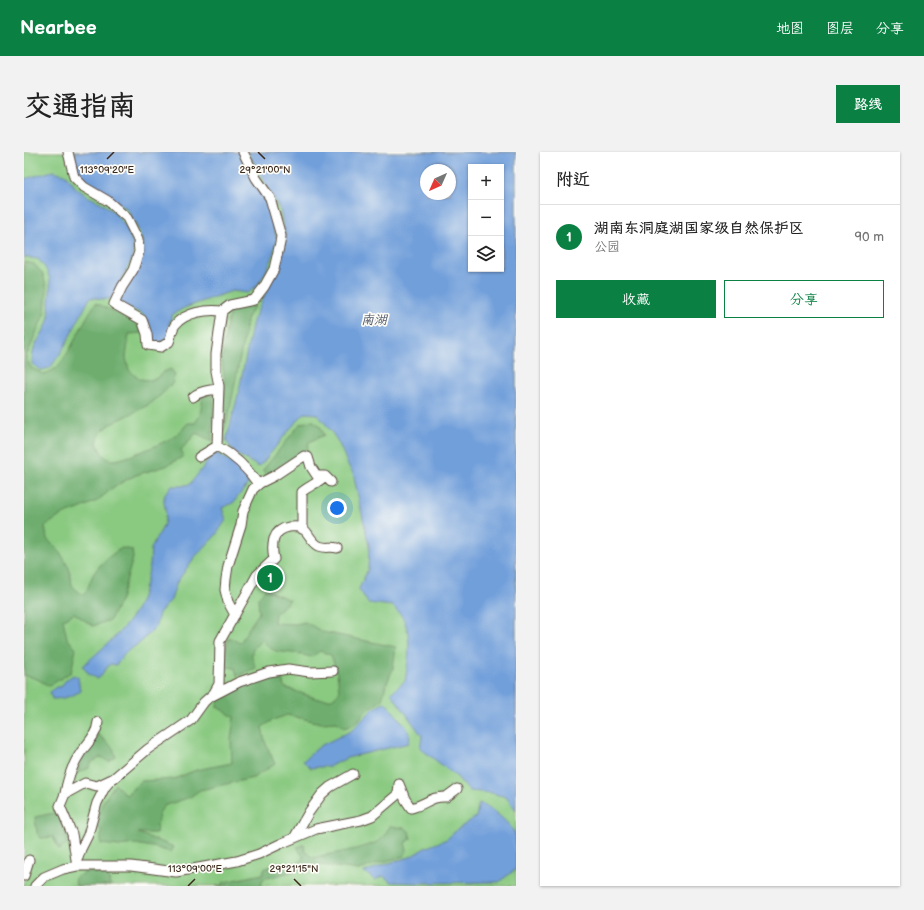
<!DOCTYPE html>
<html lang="zh">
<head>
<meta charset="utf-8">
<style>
  body { margin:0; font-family:"Balsamiq Sans","LXGW WenKai TC",sans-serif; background:#f2f2f2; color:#222 }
  .controls { position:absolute; right:12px; top:12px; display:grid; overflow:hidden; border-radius:0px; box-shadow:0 1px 3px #0004 }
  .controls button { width:36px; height:36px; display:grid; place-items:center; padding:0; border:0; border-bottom:1px solid #e0e0e0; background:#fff; color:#222; font:20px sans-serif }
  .compass { position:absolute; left:396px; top:12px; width:36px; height:36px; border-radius:50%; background:#fff; box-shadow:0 1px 3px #0004; rotate:225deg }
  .you { position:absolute; left:313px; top:356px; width:14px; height:14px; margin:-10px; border:3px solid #fff; border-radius:50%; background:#1a73e8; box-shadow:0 0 0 6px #1a73e833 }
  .badge { display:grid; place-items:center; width:26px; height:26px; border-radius:50%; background:#0b8043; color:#fff; font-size:13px; font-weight:700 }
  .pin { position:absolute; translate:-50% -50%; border:2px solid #fff; box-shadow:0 1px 4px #0006 }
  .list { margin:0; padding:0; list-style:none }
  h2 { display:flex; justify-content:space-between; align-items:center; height:52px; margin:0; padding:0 16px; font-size:17px }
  h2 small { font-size:13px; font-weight:400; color:#767676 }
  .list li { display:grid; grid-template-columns:26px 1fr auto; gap:12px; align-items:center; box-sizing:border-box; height:64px; padding:0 16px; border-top:1px solid #e0e0e0 }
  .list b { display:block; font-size:15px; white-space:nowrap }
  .list p { margin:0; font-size:13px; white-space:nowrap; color:#767676 }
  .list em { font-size:13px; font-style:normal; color:#767676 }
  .actions { display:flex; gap:8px; padding:12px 16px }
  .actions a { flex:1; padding:9px 0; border:1px solid #0b8043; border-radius:0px; text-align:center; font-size:14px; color:#0b8043 }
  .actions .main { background:#0b8043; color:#fff }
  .icon { flex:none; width:22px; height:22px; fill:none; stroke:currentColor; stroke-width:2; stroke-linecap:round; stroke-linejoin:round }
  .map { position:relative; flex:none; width:492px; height:734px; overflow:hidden; border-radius:0px }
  header { display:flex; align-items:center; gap:24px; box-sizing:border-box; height:56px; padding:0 20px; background:#0b8043; color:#fff }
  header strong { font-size:19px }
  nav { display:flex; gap:22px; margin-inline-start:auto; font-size:14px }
  .intro { display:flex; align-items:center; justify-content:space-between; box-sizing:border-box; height:96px; padding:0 24px }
  h1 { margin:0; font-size:28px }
  .button { padding:10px 18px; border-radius:0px; background:#0b8043; color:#fff; font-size:14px; font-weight:700 }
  main { display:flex; gap:24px; padding:0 24px }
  aside { flex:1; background:#fff; border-radius:0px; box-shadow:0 1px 3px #0004 }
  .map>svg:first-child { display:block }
  .green { fill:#89c980; stroke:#627a4f; fill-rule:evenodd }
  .forest { fill:#6ead6e; stroke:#546c46 }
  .water { fill:#719fda; stroke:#56647c; fill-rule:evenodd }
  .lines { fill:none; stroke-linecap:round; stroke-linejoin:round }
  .minor-casing { stroke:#58473b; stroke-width:11 }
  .minor { stroke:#fff; stroke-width:9 }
  .ticks { fill:none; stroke:#3b2a1e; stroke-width:1.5 }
  .labels { text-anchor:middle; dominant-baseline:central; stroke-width:3.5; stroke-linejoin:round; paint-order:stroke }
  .water-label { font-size:13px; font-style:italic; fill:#515969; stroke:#fdfcf7 }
  .ticks-label { font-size:10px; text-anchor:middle; fill:#3b2a1e; stroke:#fdfcf7; stroke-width:3.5; stroke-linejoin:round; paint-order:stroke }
</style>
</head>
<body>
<header>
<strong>Nearbee</strong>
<nav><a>地图</a><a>图层</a><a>分享</a></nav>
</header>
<div class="intro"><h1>交通指南</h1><a class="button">路线</a></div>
<main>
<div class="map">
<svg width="492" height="734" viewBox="0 0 492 734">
  <rect width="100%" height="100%" fill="#fdfcf7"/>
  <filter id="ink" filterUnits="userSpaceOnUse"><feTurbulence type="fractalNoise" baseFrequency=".025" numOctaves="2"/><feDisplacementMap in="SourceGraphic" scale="8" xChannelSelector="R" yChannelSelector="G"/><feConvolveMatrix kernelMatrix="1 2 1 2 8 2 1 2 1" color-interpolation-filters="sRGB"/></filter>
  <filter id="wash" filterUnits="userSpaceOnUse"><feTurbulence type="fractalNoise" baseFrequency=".012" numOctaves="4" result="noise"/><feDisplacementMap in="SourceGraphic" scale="16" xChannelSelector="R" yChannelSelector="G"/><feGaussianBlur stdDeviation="0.9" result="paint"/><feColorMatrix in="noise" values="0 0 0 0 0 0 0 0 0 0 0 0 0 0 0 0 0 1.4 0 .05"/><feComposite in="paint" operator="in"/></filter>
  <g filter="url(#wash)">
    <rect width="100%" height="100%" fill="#f9eedf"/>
    <path class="green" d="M0,0H492V734H0ZM447,15H477V117H447ZM402,18H426V42H402Z"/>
    <path class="forest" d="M0,110L10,112L19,122L23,138L21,160L2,205L7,216L20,222C25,220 31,218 34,214C49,197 58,170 72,151L107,168L115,174L118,181L105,182L102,206L105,218L115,227L125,228L134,226L139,220L147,217L151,223L148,232L138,242L126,252L87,272L76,281L73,291C76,298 80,308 89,308C98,309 142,290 151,284C156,281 160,275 164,271H171L176,263L179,244L190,243L188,289L172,281L157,298L160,304L142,314L112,323L91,334L73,349L55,357L38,363L21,374L23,387L36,400L45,416L48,433L55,441L60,443C64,437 65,432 68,425C72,415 88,401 98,396L108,398L109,406L97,447L86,468L69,474L50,461L39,468L43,486L52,497L47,520L25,534L13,527L0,523Z
      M231,154L224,164L204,267L197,286L201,232L198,209L202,177L206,159L217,155Z
      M288,268L296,274L300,283L285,290L283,299L259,312L242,324L239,318L276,272Z
      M241,437L266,448L251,462L250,471L272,472L281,470L299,480L372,495L369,516L361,536L358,548L342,559L331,572L320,576L313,570L297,571L263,563L249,568L238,575L241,590L251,612L229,626L176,638L166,645L140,654L135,661L132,681H114L150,695L147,700L129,695L111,692L95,694L77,692V677L70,675L79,650L91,632L102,643L117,629L150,627L172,618L208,611L207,588L210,565L193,555L194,546C216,534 233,525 258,525L260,535L294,547H308L315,541C315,527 312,516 307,503L296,499L287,505C281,504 275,501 268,501C251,499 250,501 238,488C225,499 226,502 232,516L213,524L211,516L202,515L201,500L205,485L216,491L228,471L235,461L234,446Z
      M74,582L89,596L92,605L85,610L77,605L67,611L65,616L53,621L59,604L66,596Z
      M34,660L45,691L35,698L29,685L17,686L13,681L11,665Z
      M366,674L380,676L385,679L387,687L381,691L383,698L380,704L355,711L335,718L290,712L271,719L239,727L237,734H192L198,733L200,730L239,722L240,717L256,711L264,717L280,706L273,695L280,693L281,699L289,706C304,702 348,696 357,687C361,684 363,678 366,674Z
      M62,720L84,722L86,734H52L51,726Z"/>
    <path class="water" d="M50,0H214L241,49L253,87L248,107L241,121L233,134L224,141L208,139L160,156L149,162L145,172L146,183L139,189L133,191L127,185C128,162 116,160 98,154L95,149L100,138L115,116L119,92L115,79L103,57L72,36L63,32L54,23L51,12Z
      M224,0H492V658L482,645L468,641L445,639L433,625L396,596L398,584L367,541L381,529C384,509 389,486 379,466C377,462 372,458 369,454L344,451L335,437L344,417L345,394L329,321C323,313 321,305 317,296C311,283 302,272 293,262L281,261C264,277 251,297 235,315L211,301L202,289L214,243L229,169L253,116L262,87L256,58ZM447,15H477V117H447ZM402,18H426V42H402Z
      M29,19L41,22L52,36L63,44L78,51L90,60L102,75L109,92V105L88,146C81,149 74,145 66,146L38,199L26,216L17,218L8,212C7,190 21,184 25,165C26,161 25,155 25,150C27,130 28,122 14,107L0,105V27Z
      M192,301C199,305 219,317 223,325C224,327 224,329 224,332L209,351L198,356L202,368L192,383L170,406L153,430L147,448L135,461L132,474L116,491L106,497L99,504L92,513L86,512L74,527L65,522L59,514C81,493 107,475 118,445C121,435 124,423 126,413C127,408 126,402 127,397C130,387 140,378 141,367C144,351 133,348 148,334H157L166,332L185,308Z
      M49,523L54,525L56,539C48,545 37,547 28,547L26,540L32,535H37L41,529Z
      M361,550L381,573L386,583L385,591L323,606L306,614L286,616L279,609L296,594L327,579L349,557Z
      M455,651C467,656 489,672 492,685C492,694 492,707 492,717L475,730L394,731L367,730L359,724L351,728L340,720L365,711L386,705L401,696L423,687L434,677L452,665Z"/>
  </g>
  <g filter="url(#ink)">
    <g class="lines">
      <g class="minor-casing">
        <path id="minor" d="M44,0L50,25L60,35L84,49L103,66L114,88L115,100L109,118L98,135L90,152L118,168L123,182L124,193L137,195L145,190C147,185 148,177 151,173C161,160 184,157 198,159
          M169,245C176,239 186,238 195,237
          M193,294L195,234L192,219V202L198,159L206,153L230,148L240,135L250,117L256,91L257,84L246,46L232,26L219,0
          M175,305L193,294C209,303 224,317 234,332
          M278,377V340C285,334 294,331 301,324
          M211,463L204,450L201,438L202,427L204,414L217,373L219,359L229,337L236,331L250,324L280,304L284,305L287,315L293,324H301L307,330
          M188,544L215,530L245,520L264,517L286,520L309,519
          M41,642C43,628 49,612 57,600C64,591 73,582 74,570
          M270,686L285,660L298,642L306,635L329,622
          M54,706L57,697L64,683L73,651L81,635L87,628
          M53,714L48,682L36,654L41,642L61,631L73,634L90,626L124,597L167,568L180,550L190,541L195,532L196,489L233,423L250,407C247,393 248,378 265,375C269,375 274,374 278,376C285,380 286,389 295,394C302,397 307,394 313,396
          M0,724L5,708
          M11,734L20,725L39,717L53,714H107L152,720L213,709L235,702L256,692L292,677L337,668L348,664L374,642L375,632L381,647L387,656C401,653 407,644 422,645L433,637"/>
      </g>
      <use href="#minor" class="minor"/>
    </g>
  </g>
  <path class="ticks" d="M234,0L241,7M83,7L90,0M270,727L277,734M164,734L171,727"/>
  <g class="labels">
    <g class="water-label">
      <text x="350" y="168">南湖</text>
    </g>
  </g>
  <g class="ticks-label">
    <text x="83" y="21">113°09'20"E</text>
    <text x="241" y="21">29°21'00"N</text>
    <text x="171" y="720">113°09'00"E</text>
    <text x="270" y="720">29°21'15"N</text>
  </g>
</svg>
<div class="controls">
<button>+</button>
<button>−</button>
<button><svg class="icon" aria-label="layers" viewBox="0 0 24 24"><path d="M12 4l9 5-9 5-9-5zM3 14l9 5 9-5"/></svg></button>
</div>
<svg class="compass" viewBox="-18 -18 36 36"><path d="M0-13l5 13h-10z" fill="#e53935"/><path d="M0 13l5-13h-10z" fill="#767676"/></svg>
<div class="you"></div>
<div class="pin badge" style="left:246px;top:426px">1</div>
</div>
<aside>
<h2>附近<small></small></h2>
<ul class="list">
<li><span class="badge">1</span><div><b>湖南东洞庭湖国家级自然保护区</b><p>公园</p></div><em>90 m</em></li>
</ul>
<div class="actions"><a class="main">收藏</a><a>分享</a></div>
</aside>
</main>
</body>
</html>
